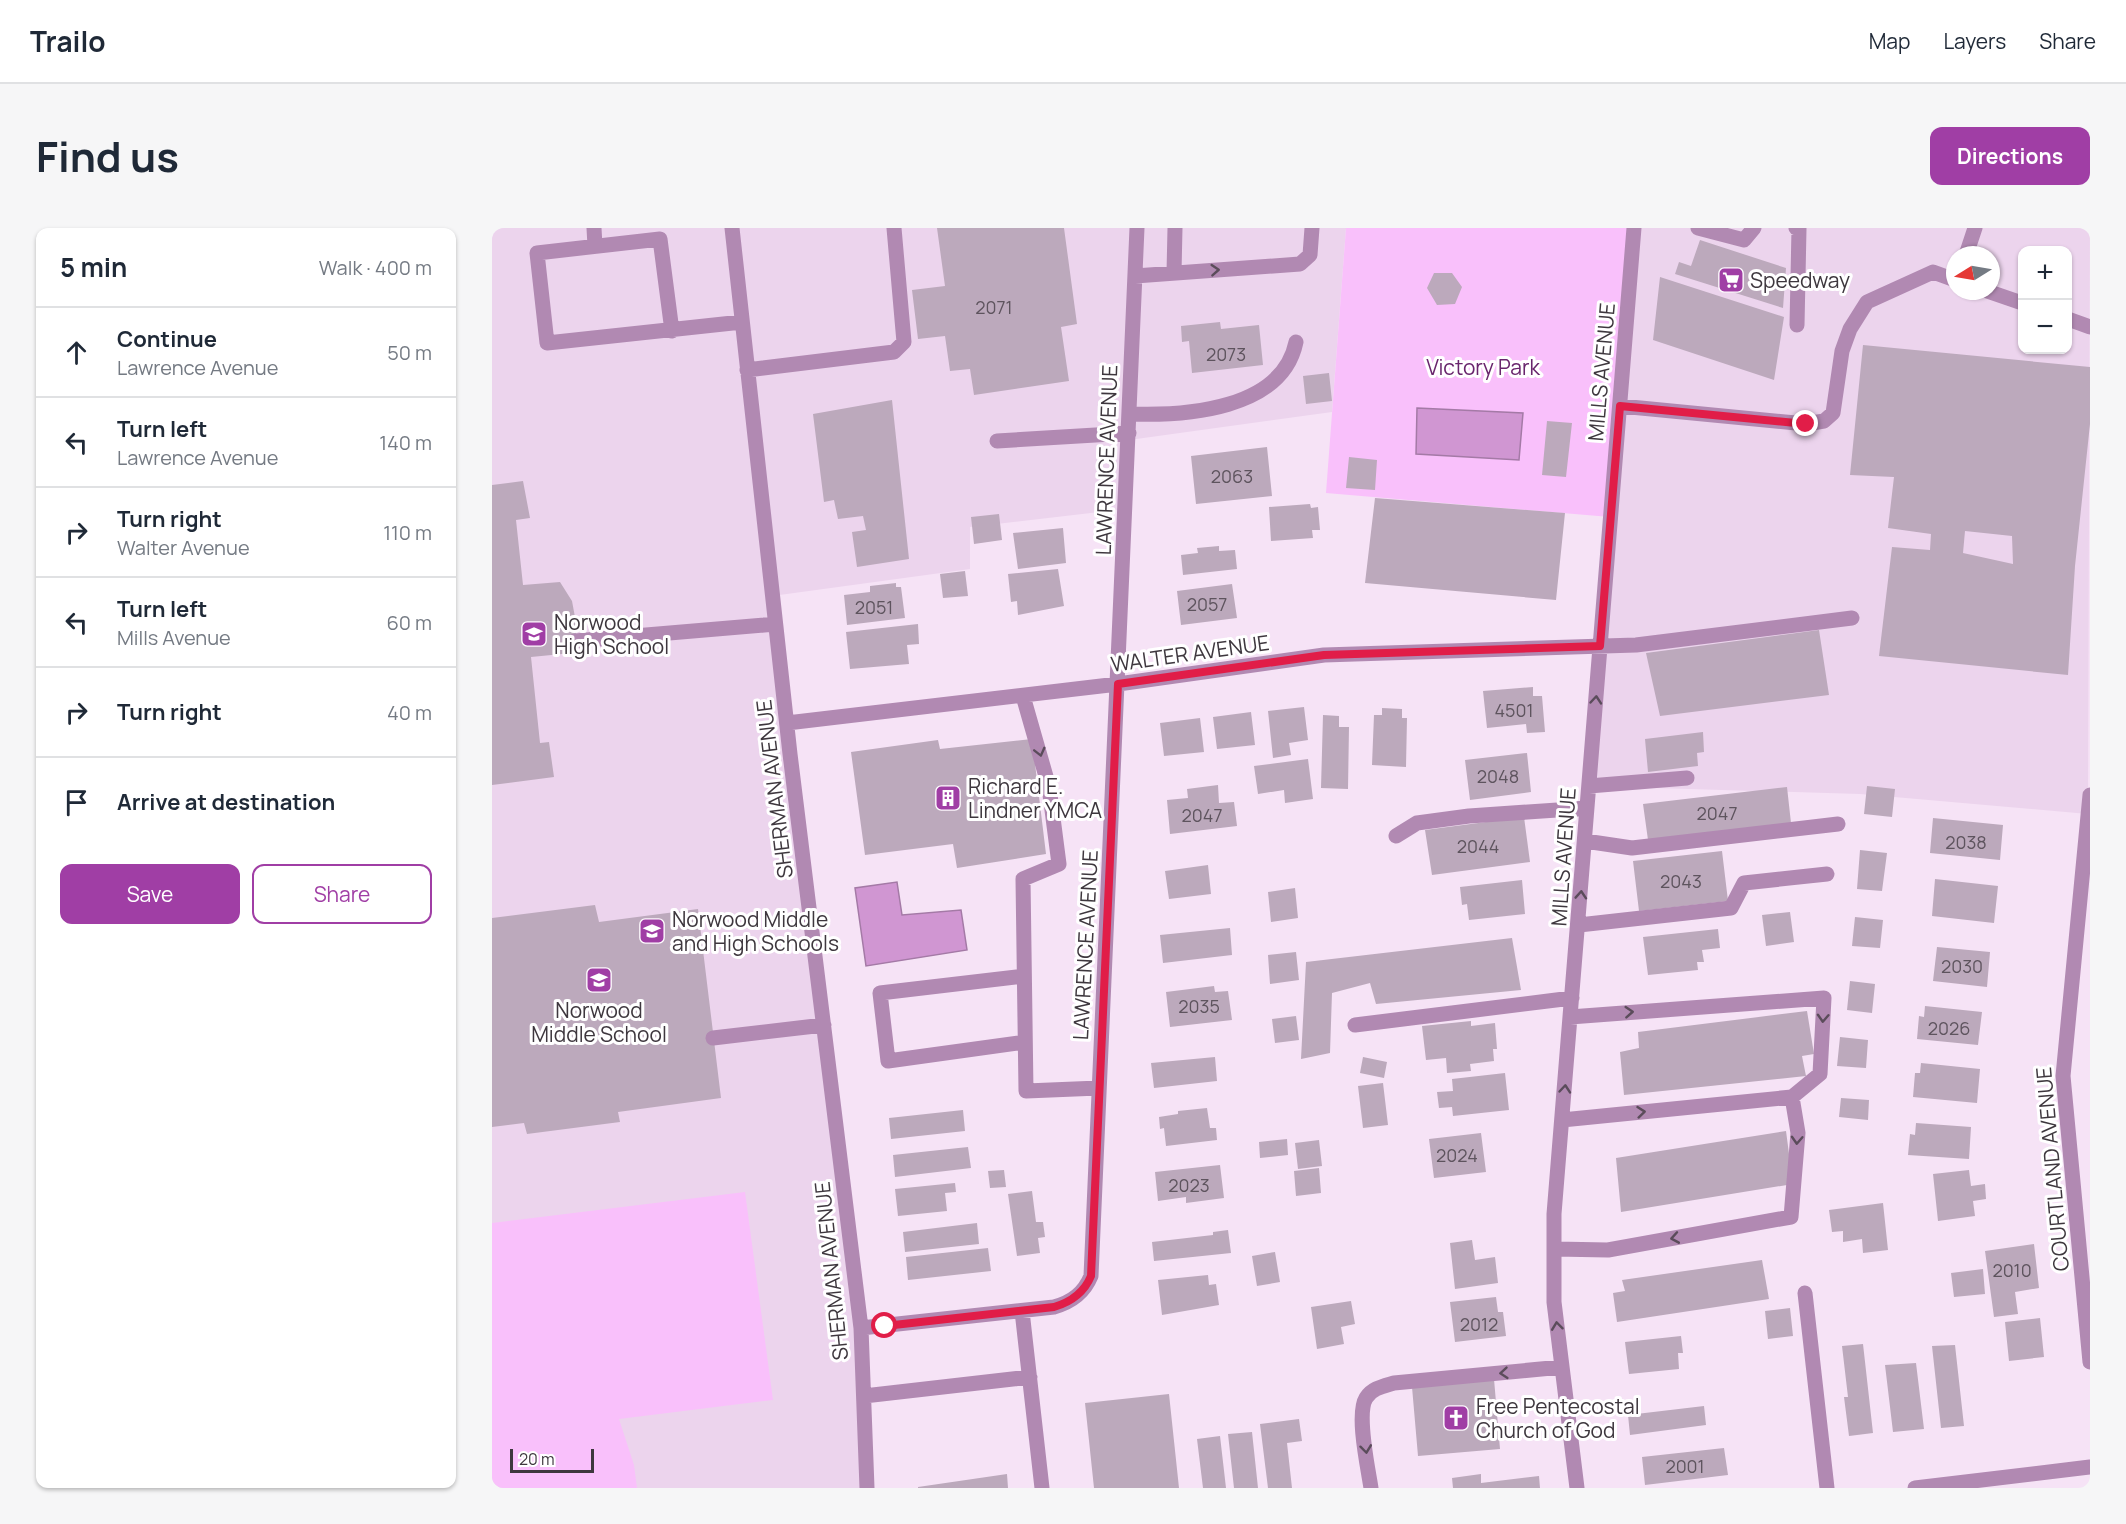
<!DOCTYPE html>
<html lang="en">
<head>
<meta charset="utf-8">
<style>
  body { margin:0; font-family:Manrope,sans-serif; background:#f6f6f7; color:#1f2937 }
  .controls { position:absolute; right:18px; top:18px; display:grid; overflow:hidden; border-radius:12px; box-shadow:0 2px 4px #0004 }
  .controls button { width:54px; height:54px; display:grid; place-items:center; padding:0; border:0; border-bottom:2px solid #e0e1e3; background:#fff; color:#1f2937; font:30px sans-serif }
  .compass { position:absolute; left:1454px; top:18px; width:54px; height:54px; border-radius:50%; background:#fff; box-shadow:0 2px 4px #0004; rotate:259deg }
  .scale { position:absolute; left:18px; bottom:15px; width:84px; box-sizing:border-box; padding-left:6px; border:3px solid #3e373e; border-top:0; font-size:16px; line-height:21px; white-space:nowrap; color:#3e373e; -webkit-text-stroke:4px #fff; paint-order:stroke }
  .stop { position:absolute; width:18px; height:18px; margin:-14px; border:4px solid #e11d48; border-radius:50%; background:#fff }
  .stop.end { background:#e11d48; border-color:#fff; box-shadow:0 2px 6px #0008 }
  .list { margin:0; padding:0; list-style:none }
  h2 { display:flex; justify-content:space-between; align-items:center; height:78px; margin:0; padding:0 24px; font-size:26px }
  h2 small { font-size:20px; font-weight:400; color:#747a83 }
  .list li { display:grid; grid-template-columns:39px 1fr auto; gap:18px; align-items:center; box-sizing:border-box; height:90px; padding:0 24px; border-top:2px solid #e0e1e3 }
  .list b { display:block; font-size:22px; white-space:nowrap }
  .list p { margin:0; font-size:20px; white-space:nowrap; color:#747a83 }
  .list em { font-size:20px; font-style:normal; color:#747a83 }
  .actions { display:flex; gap:12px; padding:18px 24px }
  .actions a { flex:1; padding:14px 0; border:2px solid #a03ea5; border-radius:12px; text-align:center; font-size:21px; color:#a03ea5 }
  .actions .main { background:#a03ea5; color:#fff }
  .icon { flex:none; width:33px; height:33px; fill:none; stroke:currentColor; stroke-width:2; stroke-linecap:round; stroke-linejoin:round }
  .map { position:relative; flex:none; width:1598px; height:1260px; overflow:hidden; border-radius:12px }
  header { display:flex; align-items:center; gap:36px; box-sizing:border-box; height:84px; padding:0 30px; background:#fff; border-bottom:2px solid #e0e1e3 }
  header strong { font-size:28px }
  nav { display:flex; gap:33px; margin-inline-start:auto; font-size:21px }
  .intro { display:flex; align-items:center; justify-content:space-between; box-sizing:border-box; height:144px; padding:0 36px }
  h1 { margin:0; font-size:42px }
  .button { padding:15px 27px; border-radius:12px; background:#a03ea5; color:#fff; font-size:21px; font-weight:700 }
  main { display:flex; gap:36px; padding:0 36px }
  aside { flex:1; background:#fff; border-radius:12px; box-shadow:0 2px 4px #0004 }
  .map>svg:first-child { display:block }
  .built { fill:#ecd4ed; fill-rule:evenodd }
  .green { fill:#f9c0fb }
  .water { fill:#d096d2; stroke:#a47aa6; stroke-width:1.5 }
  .building { fill:#bca9bc; fill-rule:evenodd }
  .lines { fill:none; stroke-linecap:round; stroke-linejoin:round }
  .minor { stroke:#b189b2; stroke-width:15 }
  .oneway { stroke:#5b4c5b }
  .route { stroke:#e11d48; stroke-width:8 }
  .labels { text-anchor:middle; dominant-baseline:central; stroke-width:6; stroke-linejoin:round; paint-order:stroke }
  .number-label { font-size:18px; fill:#5e545e }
  .poi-label { font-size:21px; fill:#3e373e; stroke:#fff; text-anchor:start }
  .park-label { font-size:21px; fill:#69256d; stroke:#fff }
  .street-label { font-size:21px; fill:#3e373e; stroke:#fff }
</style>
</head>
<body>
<header>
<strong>Trailo</strong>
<nav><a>Map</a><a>Layers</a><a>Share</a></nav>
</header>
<div class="intro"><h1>Find us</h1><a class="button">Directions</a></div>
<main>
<aside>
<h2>5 min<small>Walk · 400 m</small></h2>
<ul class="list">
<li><svg class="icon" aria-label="ahead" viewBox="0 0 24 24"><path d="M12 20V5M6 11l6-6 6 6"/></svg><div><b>Continue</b><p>Lawrence Avenue</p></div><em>50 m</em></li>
<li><svg class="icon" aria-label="left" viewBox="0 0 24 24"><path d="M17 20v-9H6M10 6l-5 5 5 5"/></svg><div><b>Turn left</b><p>Lawrence Avenue</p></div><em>140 m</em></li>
<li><svg class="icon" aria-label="right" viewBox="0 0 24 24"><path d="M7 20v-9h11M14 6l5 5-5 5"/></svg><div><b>Turn right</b><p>Walter Avenue</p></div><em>110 m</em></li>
<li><svg class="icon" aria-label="left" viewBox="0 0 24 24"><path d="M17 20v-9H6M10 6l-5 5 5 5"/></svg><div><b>Turn left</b><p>Mills Avenue</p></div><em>60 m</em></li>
<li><svg class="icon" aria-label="right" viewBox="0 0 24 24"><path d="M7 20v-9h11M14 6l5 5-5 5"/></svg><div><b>Turn right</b></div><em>40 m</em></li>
<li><svg class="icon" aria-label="arrive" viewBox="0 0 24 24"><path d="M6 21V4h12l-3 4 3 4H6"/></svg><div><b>Arrive at destination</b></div></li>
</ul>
<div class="actions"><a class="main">Save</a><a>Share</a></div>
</aside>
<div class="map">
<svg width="1598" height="1260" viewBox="0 0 1598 1260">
  <rect width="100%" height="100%" fill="#f6e3f6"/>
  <path class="built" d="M0,0H854L840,184L637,212L633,281L478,299V341L280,368L369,1100L375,1260H0Z
    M1142,0H1598L1596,586L1368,566L1097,558ZM1530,22H1576V122H1530ZM1463,27H1499V63H1463Z"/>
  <path class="green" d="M854,0H1142L1118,289L834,265Z
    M253,964L281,1172L127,1191L142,1237L145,1260H0V995Z"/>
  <path class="water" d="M925,180L1031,185L1027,232L924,226Z
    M405,654L410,687L469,682L475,722L374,738L363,660Z"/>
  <path class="building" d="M445,0H572L585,96L569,99L577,153L482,167L478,141L458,143L453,108L426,111L420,62L453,58Z
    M1208,12L1294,40L1291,80L1183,46L1187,34L1199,38Z
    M942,45H960L970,59L963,76L945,77L935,60Z
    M1168,49L1292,89L1282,152L1161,112Z
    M728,94L729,101L767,97L771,137L700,145L697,113L690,114L689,98Z
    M1371,117L1598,139V196L1583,338L1576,447L1387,428L1400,319L1438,322L1439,306L1396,300L1402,249L1358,247ZM1473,303L1520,308L1521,336L1471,325Z
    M837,145L840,173L814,176L811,148Z
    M400,172L417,331L365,339L360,304L374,302L371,288L346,291L342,272L332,274L321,186Z
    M1055,193L1080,195L1074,249L1050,247Z
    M775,219L780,268L704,276L699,228Z
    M857,229L885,232L883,262L854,260Z
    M31,253L38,290L24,292L31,357L68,354L80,373L85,400L80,425L39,429L48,515L57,514L62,549L0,557V257Z
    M883,270L1073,285L1064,372L873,355Z
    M818,276L819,280L826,279L828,302H820L821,310L779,313L777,279Z
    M507,286L510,312L482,316L479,289Z
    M571,300L574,335L526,341L521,305Z
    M727,318V323L743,322L745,341L691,347L689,327L706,325L705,320Z
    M566,341L572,378L526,387L525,373L519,374L516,346Z
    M473,343L476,368L451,370L448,346Z
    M404,355V359H409L413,390L355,397L352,367L378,364V358Z
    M740,356L745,390L689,397L685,363Z
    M426,396L427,416L415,417L417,436L358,441L354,404Z
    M1327,402L1337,467L1168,488L1154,425Z
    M1041,459V468H1050L1053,504L1035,505L1034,496L995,500L991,463Z
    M812,479L816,512L797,515L799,527L781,530L776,483Z
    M890,480L910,481V490H915L914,539L880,537L882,487H890Z
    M759,484L763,517L725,521L721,489Z
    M831,487L847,488V499H857L856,561L829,560Z
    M708,490L712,524L672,528L668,495Z
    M1211,504L1212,524L1205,525L1206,538L1156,544L1153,511Z
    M540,511L554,626L465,640L461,616L373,627L359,524L446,512L448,521Z
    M1035,525L1039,564L978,572L973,532Z
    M816,531L821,571L793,575L792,562L766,566L762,538Z
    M726,557L727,575L742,574L745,598L678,606L675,572L696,570L695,561Z
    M1375,558L1403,561L1400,589L1372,586Z
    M1295,559L1299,595L1156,612L1151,576Z
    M1032,589L1038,634L940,647L933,602Z
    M1441,590L1511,597L1508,632L1438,625Z
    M1368,622L1395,625L1390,663L1365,661Z
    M1230,623L1236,673L1147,683L1141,633Z
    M716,637L719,666L677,671L673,643Z
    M1443,651L1506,658L1502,695L1440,688Z
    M1030,652L1033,686L977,692L975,676L970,677L968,659Z
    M803,660L806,690L779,694L776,664Z
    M103,677L107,694L206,681L229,870L126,884L128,894L35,906L32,895L0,899V690Z
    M1298,684L1302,714L1274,718L1270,687Z
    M1363,689L1391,692L1388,720L1360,718Z
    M738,700L740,727L671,735L668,707Z
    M1226,701L1228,720L1210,722L1212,734H1205L1206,742L1156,747L1151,709Z
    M1020,710L1029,762L884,776L878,755L840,765L838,825L809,831L814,734Z
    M1445,719L1498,724L1495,759L1441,753Z
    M804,724L807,752L778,756L776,727Z
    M1358,753L1383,756L1380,785L1355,782Z
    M722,758L723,764L736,763L740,792L678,799L674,764Z
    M1433,778L1490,784L1486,817L1425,811L1427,788L1432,789Z
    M1315,783L1322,826L1310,828L1314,848L1132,867L1128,824L1147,820L1146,804Z
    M804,788L807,812L783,815L780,791Z
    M979,793V798L1003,795L1005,821H1001L1002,833L978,836L979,843L955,845L954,830L934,832L930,798Z
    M1348,809L1376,812L1374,840L1345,838Z
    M723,829L725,853L662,860L659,835Z
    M871,829L895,834L892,850L868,845Z
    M1429,835L1488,841L1485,875L1421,869L1423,845H1428Z
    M1013,845L1017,882L961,888L960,879L947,880L945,864L961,863L960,851Z
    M891,855L896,897L871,900L866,858Z
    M1349,870L1377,872L1376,892L1347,889Z
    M715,880L718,900H724L725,912L674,918L672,900L668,901L667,889L686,886V883Z
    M471,882L473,903L399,911L397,890Z
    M1424,895L1479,899L1477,931L1416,927L1418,906L1423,907Z
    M1294,903L1301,956L1129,984L1124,930Z
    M989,905L994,944L942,950L937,911Z
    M795,911L796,927L768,930L767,914Z
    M827,912L830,938L806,941L803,915Z
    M476,919L479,940L403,949L401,927Z
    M728,937L732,970L694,975V969L666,973L663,944Z
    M827,940L829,965L804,968L802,943Z
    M512,942L514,959L498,960L496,943Z
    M1477,942L1479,958L1493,956L1494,971L1481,973L1483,988L1446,993L1441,946Z
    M463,955L464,964L453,965L455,983L406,988L403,961Z
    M540,963L544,994H551L553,1009L546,1010L548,1025L525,1028L516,966Z
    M1391,975L1396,1022L1371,1025L1370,1011L1351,1014V1003L1340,1004L1337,982Z
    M485,995L487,1016L413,1024L411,1004Z
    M736,1002L739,1025L662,1033L660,1014L721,1007V1004Z
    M980,1012L983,1032L1003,1029L1006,1055L963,1061L958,1015Z
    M1542,1016L1547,1060L1523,1064L1526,1086L1502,1089L1493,1023Z
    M496,1020L499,1043L416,1052L414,1029Z
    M783,1024L788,1054L765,1058L760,1028Z
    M1270,1032L1277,1071L1125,1094L1121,1065L1133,1063L1130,1052Z
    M1491,1041L1493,1066L1462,1069L1459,1045Z
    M716,1047L717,1057L724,1056L727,1077L670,1087L666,1052Z
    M1004,1069L1006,1084H1011L1014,1108L963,1114L958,1074Z
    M859,1073L863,1096L849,1099L852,1116L825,1121L819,1079Z
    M1298,1080L1301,1108L1276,1111L1273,1083Z
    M1548,1090L1552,1129L1517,1133L1513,1094Z
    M1189,1108L1191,1125H1186L1187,1141L1137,1146L1133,1114Z
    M1371,1116L1381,1205L1357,1208L1352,1169H1356L1350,1118Z
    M1463,1117L1472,1198L1449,1200L1440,1118Z
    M1424,1135L1432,1201L1401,1204L1393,1137Z
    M1002,1151L1008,1221L926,1228L920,1159Z
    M677,1166L687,1260H602L593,1175Z
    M1212,1178L1214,1197L1138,1207L1136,1187Z
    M807,1191L810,1213L795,1215L800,1260H776L768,1196Z
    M760,1204L766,1260H742L736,1206Z
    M728,1208L734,1260H711L705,1211Z
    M1232,1220L1236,1247L1153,1257L1150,1229Z
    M515,1246L516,1260H426V1259Z
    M989,1246V1255L1047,1248L1048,1260H961L960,1250Z"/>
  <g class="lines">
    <path class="minor" d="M102,0L103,18
      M240,0L298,526L369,1100L375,1260
      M1206,0L1252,12L1262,0
      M1304,0L1307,1L1305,97
      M1474,27L1483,0
      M682,45L683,0
      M643,48L808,36L818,27L820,0
      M1495,63L1530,75
      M1576,91L1598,99
      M180,103L168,11L45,25L55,115L250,94
      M255,142L402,124L412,114L402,0
      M1128,178L1314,196L1332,193L1341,185L1350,123L1358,101L1375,74L1441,44L1463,52
      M638,186C693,188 790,182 804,114
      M505,213L637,205
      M83,413L283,396
      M531,468L557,559L567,636L531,651L534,863L607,860
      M295,495L626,456L832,427L1144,417L1360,390
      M1097,558L1195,550
      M1598,567L1571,848L1598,1134
      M904,608L925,595L977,588L1095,580
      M1093,613L1140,620L1346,596
      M1087,697L1239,680L1252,655L1335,646
      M532,748L388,765L396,833L533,814
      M1078,789L1332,770L1328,846L1300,869
      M863,797L1080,770
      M221,810L332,797
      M1063,1021L1116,1022L1299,989L1306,905L1300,869L1070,892
      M1313,1065L1335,1260
      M530,1083L550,1260
      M369,1100L562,1079C580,1074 592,1065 599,1048L645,0
      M372,1168L538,1149
      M879,1260C876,1240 864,1186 874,1170C880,1160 892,1158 902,1155L1070,1139
      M1085,1260L1062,1074V986L1142,0
      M1423,1260L1598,1239"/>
  </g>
  <defs><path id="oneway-chevron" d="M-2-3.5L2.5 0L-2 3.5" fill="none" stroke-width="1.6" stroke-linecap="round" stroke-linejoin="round" transform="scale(1.5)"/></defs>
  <g class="oneway">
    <use href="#oneway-chevron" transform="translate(723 42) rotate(-4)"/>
    <use href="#oneway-chevron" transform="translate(1104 472) rotate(-85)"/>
    <use href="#oneway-chevron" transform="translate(548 524) rotate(76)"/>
    <use href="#oneway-chevron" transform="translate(1089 667) rotate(-86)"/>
    <use href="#oneway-chevron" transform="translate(1137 784) rotate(-4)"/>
    <use href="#oneway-chevron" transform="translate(1331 790) rotate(93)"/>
    <use href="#oneway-chevron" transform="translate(1073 861) rotate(-85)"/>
    <use href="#oneway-chevron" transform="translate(1149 884) rotate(-6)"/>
    <use href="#oneway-chevron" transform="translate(1305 912) rotate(93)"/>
    <use href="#oneway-chevron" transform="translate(1183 1010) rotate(170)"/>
    <use href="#oneway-chevron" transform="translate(1065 1098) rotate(-97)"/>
    <use href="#oneway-chevron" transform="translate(1012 1145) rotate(175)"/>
    <use href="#oneway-chevron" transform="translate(874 1221) rotate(83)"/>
  </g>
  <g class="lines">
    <path class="route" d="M393,1098L562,1079C579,1074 592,1065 599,1048L626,456L832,427L1108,418L1128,178L1314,196"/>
  </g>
  <defs>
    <g id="supermarket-square" transform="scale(1.35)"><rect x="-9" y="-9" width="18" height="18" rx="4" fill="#a03ea5" stroke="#fff"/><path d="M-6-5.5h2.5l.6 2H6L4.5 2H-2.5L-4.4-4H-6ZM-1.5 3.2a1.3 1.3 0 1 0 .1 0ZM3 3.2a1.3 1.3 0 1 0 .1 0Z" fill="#fff"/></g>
    <g id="school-square" transform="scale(1.35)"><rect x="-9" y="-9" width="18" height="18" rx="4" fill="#a03ea5" stroke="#fff"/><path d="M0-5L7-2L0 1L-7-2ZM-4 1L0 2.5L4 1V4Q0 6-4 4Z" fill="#fff"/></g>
    <g id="building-square" transform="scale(1.35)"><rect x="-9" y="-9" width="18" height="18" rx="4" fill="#a03ea5" stroke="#fff"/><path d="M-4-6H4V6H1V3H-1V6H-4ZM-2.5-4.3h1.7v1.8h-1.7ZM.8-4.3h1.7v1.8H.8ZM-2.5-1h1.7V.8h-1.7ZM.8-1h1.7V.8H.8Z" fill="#fff"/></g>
    <g id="church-square" transform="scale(1.35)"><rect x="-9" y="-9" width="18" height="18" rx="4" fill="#a03ea5" stroke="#fff"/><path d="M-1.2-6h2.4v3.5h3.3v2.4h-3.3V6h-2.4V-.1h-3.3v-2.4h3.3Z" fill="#fff"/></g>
  </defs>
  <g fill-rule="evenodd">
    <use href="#supermarket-square" x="1239" y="52"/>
    <use href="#school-square" x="42" y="406"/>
    <use href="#building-square" x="456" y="570"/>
    <use href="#school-square" x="160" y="703"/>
    <use href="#school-square" x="107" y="752"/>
    <use href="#church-square" x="964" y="1190"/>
  </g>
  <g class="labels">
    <g class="number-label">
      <text x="502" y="79">2071</text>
      <text x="734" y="126">2073</text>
      <text x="740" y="248">2063</text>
      <text x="715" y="376">2057</text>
      <text x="382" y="379">2051</text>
      <text x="1022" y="482">4501</text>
      <text x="1006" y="548">2048</text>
      <text x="1225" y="585">2047</text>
      <text x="710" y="587">2047</text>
      <text x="1474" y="614">2038</text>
      <text x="986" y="618">2044</text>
      <text x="1189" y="653">2043</text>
      <text x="1470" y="738">2030</text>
      <text x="707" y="778">2035</text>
      <text x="1457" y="800">2026</text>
      <text x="965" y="927">2024</text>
      <text x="697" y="957">2023</text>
      <text x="1520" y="1042">2010</text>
      <text x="987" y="1096">2012</text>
      <text x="1193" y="1238">2001</text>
    </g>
    <g class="poi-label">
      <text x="1258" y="52">Speedway</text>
      <text x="62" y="394">Norwood<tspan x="62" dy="24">High School</tspan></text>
      <text x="476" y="558">Richard E.<tspan x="476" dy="24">Lindner YMCA</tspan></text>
      <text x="180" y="691">Norwood Middle<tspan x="180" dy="24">and High Schools</tspan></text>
      <text x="107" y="782" text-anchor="middle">Norwood<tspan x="107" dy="24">Middle School</tspan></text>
      <text x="984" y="1178">Free Pentecostal<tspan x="984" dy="24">Church of God</tspan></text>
    </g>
    <g class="park-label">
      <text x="991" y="139">Victory Park</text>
    </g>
    <g class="street-label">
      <text transform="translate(1109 144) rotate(-85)">MILLS AVENUE</text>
      <text transform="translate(614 232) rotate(-88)">LAWRENCE AVENUE</text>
      <text transform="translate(698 425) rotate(-8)">WALTER AVENUE</text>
      <text transform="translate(282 561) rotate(-97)">SHERMAN AVENUE</text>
      <text transform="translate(1071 629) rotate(-86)">MILLS AVENUE</text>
      <text transform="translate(593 717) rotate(-87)">LAWRENCE AVENUE</text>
      <text transform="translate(1560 941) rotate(-95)">COURTLAND AVENUE</text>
      <text transform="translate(339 1043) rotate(-96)">SHERMAN AVENUE</text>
    </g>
  </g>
</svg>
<div class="controls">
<button>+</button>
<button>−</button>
</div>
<svg class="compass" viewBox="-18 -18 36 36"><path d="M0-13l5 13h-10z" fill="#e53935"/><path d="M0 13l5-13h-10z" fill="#747a83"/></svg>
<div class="scale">20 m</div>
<div class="stop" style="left:393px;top:1098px"></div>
<div class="stop end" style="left:1314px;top:196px"></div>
</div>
</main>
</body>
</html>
